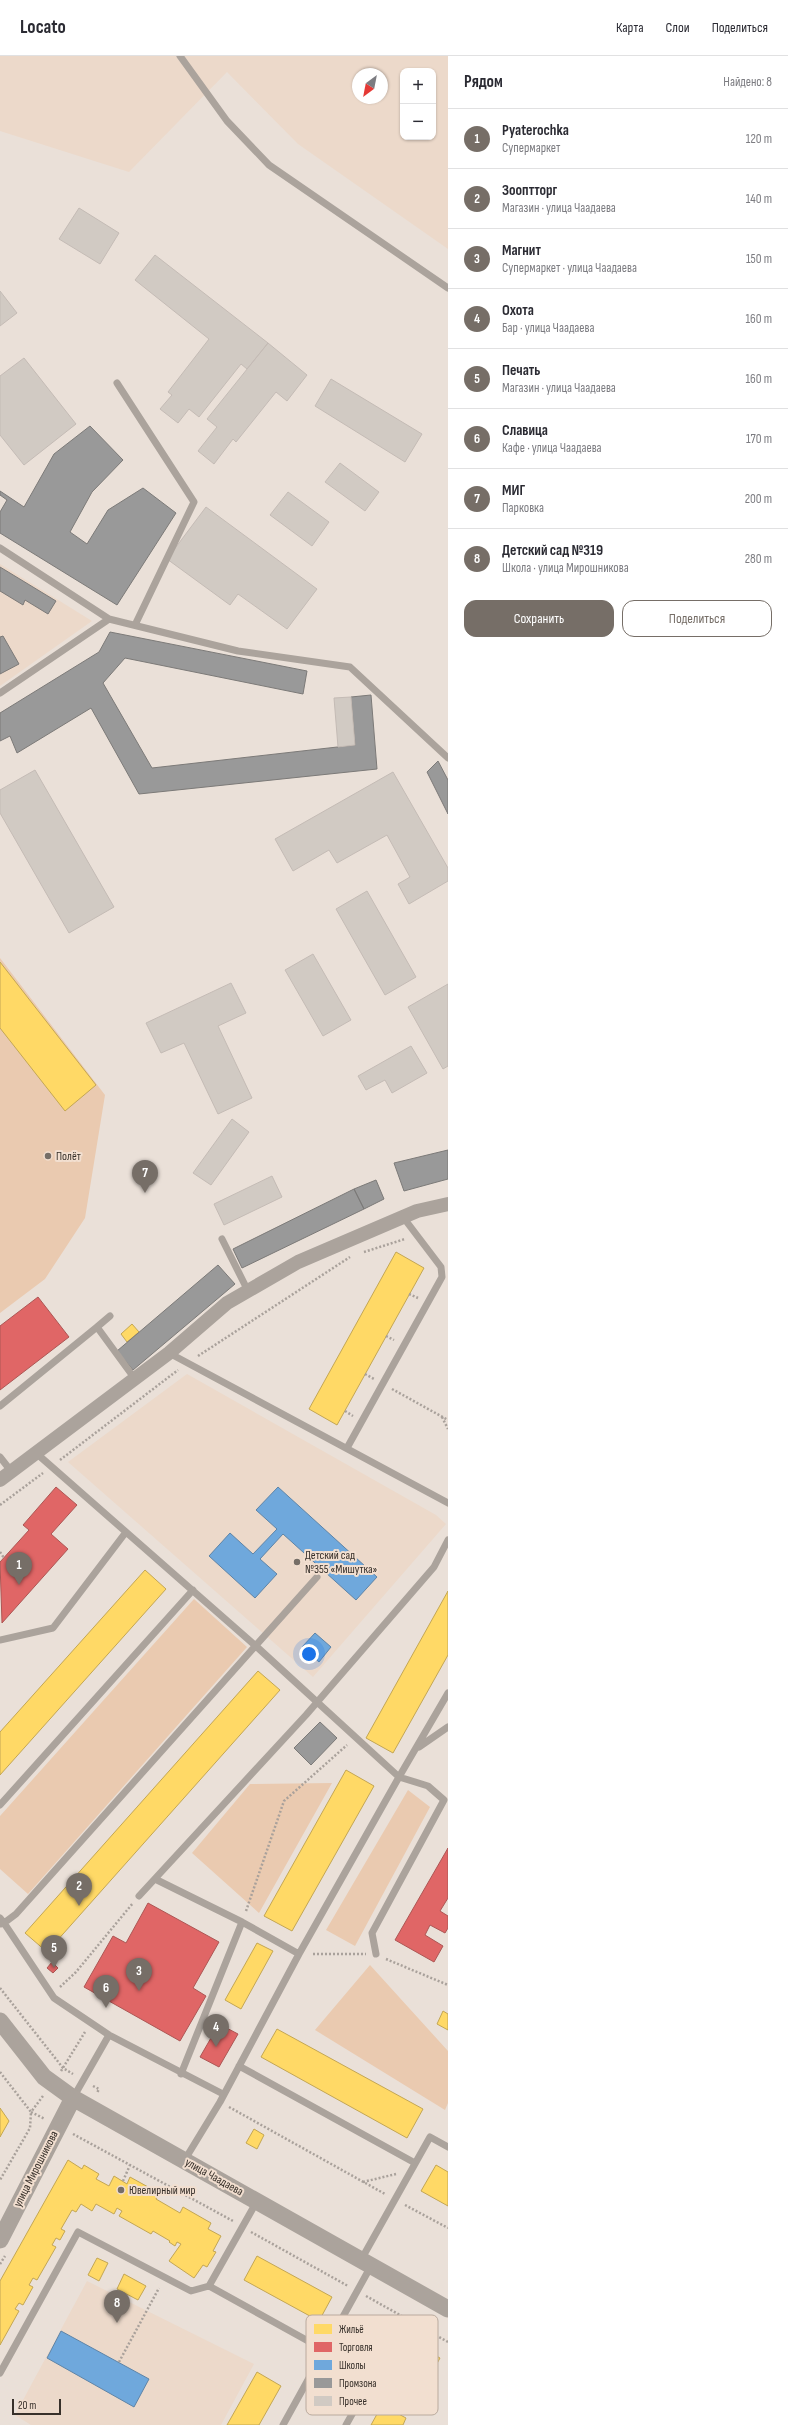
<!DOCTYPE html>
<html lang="ru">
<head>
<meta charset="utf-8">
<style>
  body { margin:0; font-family:"Sofia Sans Condensed",sans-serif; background:#f2f2f3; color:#2b2b33 }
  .controls { position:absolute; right:12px; top:12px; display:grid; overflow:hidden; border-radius:8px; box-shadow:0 1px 3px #0004 }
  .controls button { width:36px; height:36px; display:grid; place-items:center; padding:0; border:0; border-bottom:1px solid #e1e1e2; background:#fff; color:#2b2b33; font:20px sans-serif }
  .compass { position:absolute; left:352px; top:12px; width:36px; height:36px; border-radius:50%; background:#fff; box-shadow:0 1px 3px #0004; rotate:212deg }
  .scale { position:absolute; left:12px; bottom:10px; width:49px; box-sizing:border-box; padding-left:4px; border:2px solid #37302a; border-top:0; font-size:11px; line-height:14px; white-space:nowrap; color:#37302a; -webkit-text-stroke:3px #f2dfd0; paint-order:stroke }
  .you { position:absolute; left:309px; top:1598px; width:14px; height:14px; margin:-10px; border:3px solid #fff; border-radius:50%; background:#1a73e8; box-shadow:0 0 0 6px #1a73e833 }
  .badge { display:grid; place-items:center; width:26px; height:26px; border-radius:50%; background:#766e67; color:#fff; font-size:13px; font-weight:700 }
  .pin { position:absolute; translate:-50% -33px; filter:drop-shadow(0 1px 2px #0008) }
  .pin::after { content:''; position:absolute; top:21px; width:14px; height:12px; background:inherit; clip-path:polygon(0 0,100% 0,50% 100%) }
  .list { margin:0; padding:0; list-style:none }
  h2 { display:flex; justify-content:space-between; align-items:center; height:52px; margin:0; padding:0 16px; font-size:17px }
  h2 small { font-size:13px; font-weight:400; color:#7c7c81 }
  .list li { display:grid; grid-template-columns:26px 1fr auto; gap:12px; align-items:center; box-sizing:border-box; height:60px; padding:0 16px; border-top:1px solid #e1e1e2 }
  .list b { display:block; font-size:15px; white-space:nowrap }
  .list p { margin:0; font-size:13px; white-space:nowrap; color:#7c7c81 }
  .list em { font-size:13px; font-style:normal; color:#7c7c81 }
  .actions { display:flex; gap:8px; padding:12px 16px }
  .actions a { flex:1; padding:9px 0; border:1px solid #766e67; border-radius:12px; text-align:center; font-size:14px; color:#766e67 }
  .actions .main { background:#766e67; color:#fff }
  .map { position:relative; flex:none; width:448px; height:2369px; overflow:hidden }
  header { display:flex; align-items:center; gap:24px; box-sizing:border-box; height:56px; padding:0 20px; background:#fff; border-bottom:1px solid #e1e1e2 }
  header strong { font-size:19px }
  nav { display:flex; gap:22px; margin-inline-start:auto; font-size:14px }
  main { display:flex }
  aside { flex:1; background:#fff }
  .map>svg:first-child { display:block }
  .built { fill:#ecd9ca; fill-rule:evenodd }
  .green { fill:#eacab0 }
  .homes { fill:#ffd966; stroke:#c3a654 }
  .shops { fill:#e06666; stroke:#ad5654 }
  .schools { fill:#6fa8dc; stroke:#5e84a7 }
  .industry { fill:#999; stroke:#7c7a78 }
  .building { fill:#d1cac3; stroke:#c4bbb5 }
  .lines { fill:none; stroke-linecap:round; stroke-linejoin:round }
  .path { stroke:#a9a19b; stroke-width:2.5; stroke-dasharray:2 2; stroke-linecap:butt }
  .service { stroke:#aba39c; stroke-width:7 }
  .minor { stroke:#aba39c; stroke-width:14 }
  .tertiary { stroke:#aba39c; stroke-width:17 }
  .poi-dot { fill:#766e67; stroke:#f2dfd0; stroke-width:1.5 }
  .labels { text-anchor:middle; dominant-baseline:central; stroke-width:4; stroke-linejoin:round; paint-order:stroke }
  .poi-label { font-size:12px; fill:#37302a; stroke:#f2dfd0; text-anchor:start }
  .street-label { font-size:12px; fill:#37302a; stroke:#f2dfd0 }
  .key { fill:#f2dfd0; stroke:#baaa9e; stroke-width:1 }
  .key-label { font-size:11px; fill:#37302a }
</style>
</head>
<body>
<header>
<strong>Locato</strong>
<nav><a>Карта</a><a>Слои</a><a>Поделиться</a></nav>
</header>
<main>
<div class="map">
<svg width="448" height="2369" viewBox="0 0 448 2369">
  <rect width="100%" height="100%" fill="#eae0d8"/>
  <path class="built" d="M0,0H448V193L298,88L227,16L129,116L0,75ZM403,15H433V81H403ZM358,18H382V42H358Z
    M0,508L92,565L0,630Z
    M187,1318L436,1459L446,1468L313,1621L68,1406Z
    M87,2225L254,2308L221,2369H31L15,2359Z"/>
  <path class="green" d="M0,902L105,1039L85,1162L45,1223L0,1257Z
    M194,1543L247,1591L28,1838L0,1813V1760Z
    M332,1727L259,1857L192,1797L250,1728Z
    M408,1734L430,1751L355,1890L326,1874Z
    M370,1909L448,1995V2047L445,2054L315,1974Z"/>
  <path class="homes" d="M0,906L96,1029L65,1055L0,972Z
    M396,1196L424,1212L337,1369L309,1353Z
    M132,1268L139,1276L127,1286L121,1278Z
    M145,1514L166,1533L0,1719V1676Z
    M448,1535V1599L393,1697L366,1682Z
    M258,1615L280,1634L47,1896L25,1877Z
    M346,1714L374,1730L292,1875L264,1860Z
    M257,1887L273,1895L241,1953L225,1944Z
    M443,1955L448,1958V1974L437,1968Z
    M277,1973L423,2053L407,2082L261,2001Z
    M0,2052L9,2065L0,2081Z
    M254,2073L264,2079L257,2093L246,2087Z
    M68,2104L82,2113L84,2109L99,2118L96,2123L109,2130L114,2120L127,2128L130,2121L159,2137L156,2143L180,2157L183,2151L211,2167L208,2173L221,2180L213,2195L216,2196L207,2211L203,2209L194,2222L169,2205L181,2188L177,2186L175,2190L169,2186L170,2185L153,2175L151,2178L119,2160L122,2155L117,2152L114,2158L96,2148L92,2155L81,2148L76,2156L72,2154L61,2173L65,2175L60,2184L56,2182L52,2189L56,2191L37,2224L33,2222L29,2229L33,2231L23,2249L19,2247L15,2253L19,2255L0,2289V2225Z
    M436,2109L448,2116V2150L421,2135Z
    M257,2200L332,2241L319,2265L244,2224Z
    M97,2202L108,2207L99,2225L88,2219Z
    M124,2218L146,2230L138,2244L117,2233Z
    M365,2260L440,2302L427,2326L352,2283Z
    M257,2316L281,2330L259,2369H227Z
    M382,2349L406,2362L403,2369H371Z"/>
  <path class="shops" d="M38,1241L69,1281L0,1334V1270Z
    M56,1431L77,1449L51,1478L68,1493L2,1567L0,1506L29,1474L23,1469Z
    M448,1792V1842L440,1855L448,1860V1872L445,1877L430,1869L425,1879L443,1890L434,1906L395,1884Z
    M148,1847L219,1886L193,1932L206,1940L180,1985L84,1931L113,1880L126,1887Z
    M52,1906L58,1912L53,1917L47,1912Z
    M219,1968L238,1978L219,2011L200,2001Z"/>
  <path class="schools" d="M278,1431L377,1521L356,1544L283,1478L260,1503L277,1518L255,1542L209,1500L230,1477L253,1498L277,1473L256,1454Z
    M315,1577L331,1591L319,1606L302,1591Z
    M61,2275L149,2323L134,2351L47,2302Z"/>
  <path class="industry" d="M90,370L123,404L92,436L70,476L87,488L108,454L143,432L176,457L117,549L0,477V456L7,444L0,439V435L24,451L54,398Z
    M0,511L56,545L48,558L25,544L23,549L0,535Z
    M110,576L307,615L303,638L125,602L103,627L152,712L355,689L351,641L371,639L377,713L139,738L91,652L17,697L10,680L0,685V657L99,596Z
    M3,580L19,608L0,618V581Z
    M438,705L448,724V758L427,716Z
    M448,1094V1123L404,1135L394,1107Z
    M376,1124L384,1143L364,1153L354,1133Z
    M354,1133L364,1153L242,1212L233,1193Z
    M218,1209L235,1228L133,1314L117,1295Z
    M320,1666L337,1682L311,1709L294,1692Z"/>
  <path class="building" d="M79,152L119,177L100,208L59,183Z
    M155,199L268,287L247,313L241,308L199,361L189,353L178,367L160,353L172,339L168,336L209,283L135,224Z
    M0,235L17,257L0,270Z
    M268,287L307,319L287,345L276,336L236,386L233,383L214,408L198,395L217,371L207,363Z
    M24,302L76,368L24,409L0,379V320Z
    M331,323L422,378L405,406L315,350Z
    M340,407L379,436L365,455L325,426Z
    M288,436L329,466L312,490L270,459Z
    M206,451L317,533L287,573L238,538L230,549L167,503Z
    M351,641L355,689L338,691L334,642Z
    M35,714L114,851L69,877L0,757V734Z
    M393,716L448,812V825L409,848L398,828L410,821L387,779L337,807L329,794L293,815L275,783Z
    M367,835L416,921L385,939L336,853Z
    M313,898L351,964L323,980L285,914Z
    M231,927L246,957L218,970L252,1042L218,1058L184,987L161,997L146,967Z
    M448,928V1010L443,1013L408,951Z
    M411,990L427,1017L392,1037L385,1024L366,1034L358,1020Z
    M232,1063L249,1076L211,1129L193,1117Z
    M272,1120L282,1141L224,1169L214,1148Z"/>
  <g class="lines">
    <path class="path" d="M364,1196L405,1183
      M409,1238L418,1242
      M386,1280L394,1284
      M198,1300L350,1201
      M365,1318L374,1323
      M392,1333L448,1364
      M345,1355L353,1360
      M442,1361L448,1373
      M60,1404L178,1314
      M0,1449L43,1417
      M0,1496L4,1502
      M246,1855L284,1745L347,1689
      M313,1898H366
      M386,1903L448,1929
      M60,1931L76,1916L133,1847
      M0,1932L63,2012L73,2018
      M61,2015L85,1976
      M0,2016L31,2056L30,2072L0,2124
      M93,2030L99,2033L97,2037
      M43,2040L31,2056L45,2063
      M229,2051L385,2138
      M73,2078L233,2165
      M123,2125L130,2109
      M363,2126L396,2118
      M405,2149L448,2172
      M251,2176L348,2230
      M0,2208L5,2200
      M366,2240L448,2286
      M119,2306L159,2232
      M382,2326L399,2335"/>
    <path class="service" d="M180,0L227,65L269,109L448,232
      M117,327L194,446L135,569
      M0,492L109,563L238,595L350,611L448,702
      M0,637L109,563
      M222,1183L248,1235
      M110,1260L97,1271L135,1323
      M169,1297L448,1447
      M0,1350L97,1271
      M347,1392L442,1221L441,1211L403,1161
      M36,1397L257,1591L399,1721L299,1898L220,2046L184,2105
      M0,1401L11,1415
      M0,1584L53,1572L126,1476
      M419,1691L448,1671
      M0,1749L193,1534
      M155,1823L242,1866L181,2018
      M139,1840L306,1659L434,1511L448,1484
      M0,1862L4,1867L16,1858L317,1521
      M242,1866L299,1898
      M1,1868L4,1867L54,1942L109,1979L223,2038
      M376,1898L372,1877L444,1744L428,1730L399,1721L448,1637
      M239,2010L415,2107
      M73,2042L109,1979
      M361,2204L430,2081L448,2091
      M209,2230L373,2321L346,2369
      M0,2317L78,2176L191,2235L209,2230L257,2145
      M283,2369L371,2210"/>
    <path class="minor" d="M0,1424L169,1297L227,1247L298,1206L417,1155L448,1148"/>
    <path class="tertiary" d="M0,1965L44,2021L73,2042L448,2253
      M0,2184L73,2042"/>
  </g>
  <g class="poi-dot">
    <circle cx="48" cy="1100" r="4"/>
    <circle cx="297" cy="1506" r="4"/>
    <circle cx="121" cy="2134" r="4"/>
  </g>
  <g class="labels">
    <g class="poi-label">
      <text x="56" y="1100">Полёт</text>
      <text x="305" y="1499">Детский сад<tspan x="305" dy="14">№355 «Мишутка»</tspan></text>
      <text x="129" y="2134">Ювелирный мир</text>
    </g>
    <g class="street-label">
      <text transform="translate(36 2113) rotate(-63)">улица Мирошникова</text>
      <text transform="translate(214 2121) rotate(29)">улица Чаадаева</text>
    </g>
  </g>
  <rect x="306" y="2259" width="132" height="100" rx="6" class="key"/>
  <rect x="314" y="2268" width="18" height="10" fill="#ffd966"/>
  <rect x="314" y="2286" width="18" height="10" fill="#e06666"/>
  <rect x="314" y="2304" width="18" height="10" fill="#6fa8dc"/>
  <rect x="314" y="2322" width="18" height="10" fill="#999"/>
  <rect x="314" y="2340" width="18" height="10" fill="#d1cac3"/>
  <g class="key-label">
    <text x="339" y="2277">Жильё</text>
    <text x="339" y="2295">Торговля</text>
    <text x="339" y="2313">Школы</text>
    <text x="339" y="2331">Промзона</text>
    <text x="339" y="2349">Прочее</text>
  </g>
</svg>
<div class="controls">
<button>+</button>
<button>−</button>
</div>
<svg class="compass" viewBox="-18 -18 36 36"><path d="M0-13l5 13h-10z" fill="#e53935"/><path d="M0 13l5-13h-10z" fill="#7c7c81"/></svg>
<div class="scale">20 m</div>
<div class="you"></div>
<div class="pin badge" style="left:19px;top:1529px">1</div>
<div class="pin badge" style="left:79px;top:1850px">2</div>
<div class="pin badge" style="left:139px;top:1935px">3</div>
<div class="pin badge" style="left:216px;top:1991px">4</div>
<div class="pin badge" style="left:54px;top:1912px">5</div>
<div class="pin badge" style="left:106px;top:1952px">6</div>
<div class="pin badge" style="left:145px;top:1137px">7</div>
<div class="pin badge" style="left:117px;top:2267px">8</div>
</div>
<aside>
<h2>Рядом<small>Найдено: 8</small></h2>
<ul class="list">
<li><span class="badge">1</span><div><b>Pyaterochka</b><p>Супермаркет</p></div><em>120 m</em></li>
<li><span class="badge">2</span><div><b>Зооптторг</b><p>Магазин · улица Чаадаева</p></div><em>140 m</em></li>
<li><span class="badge">3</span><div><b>Магнит</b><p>Супермаркет · улица Чаадаева</p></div><em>150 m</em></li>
<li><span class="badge">4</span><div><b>Охота</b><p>Бар · улица Чаадаева</p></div><em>160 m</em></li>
<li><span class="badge">5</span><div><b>Печать</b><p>Магазин · улица Чаадаева</p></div><em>160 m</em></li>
<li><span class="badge">6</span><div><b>Славица</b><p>Кафе · улица Чаадаева</p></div><em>170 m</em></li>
<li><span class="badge">7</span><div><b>МИГ</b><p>Парковка</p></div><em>200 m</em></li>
<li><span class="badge">8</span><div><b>Детский сад №319</b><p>Школа · улица Мирошникова</p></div><em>280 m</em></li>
</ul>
<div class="actions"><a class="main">Сохранить</a><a>Поделиться</a></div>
</aside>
</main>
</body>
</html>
